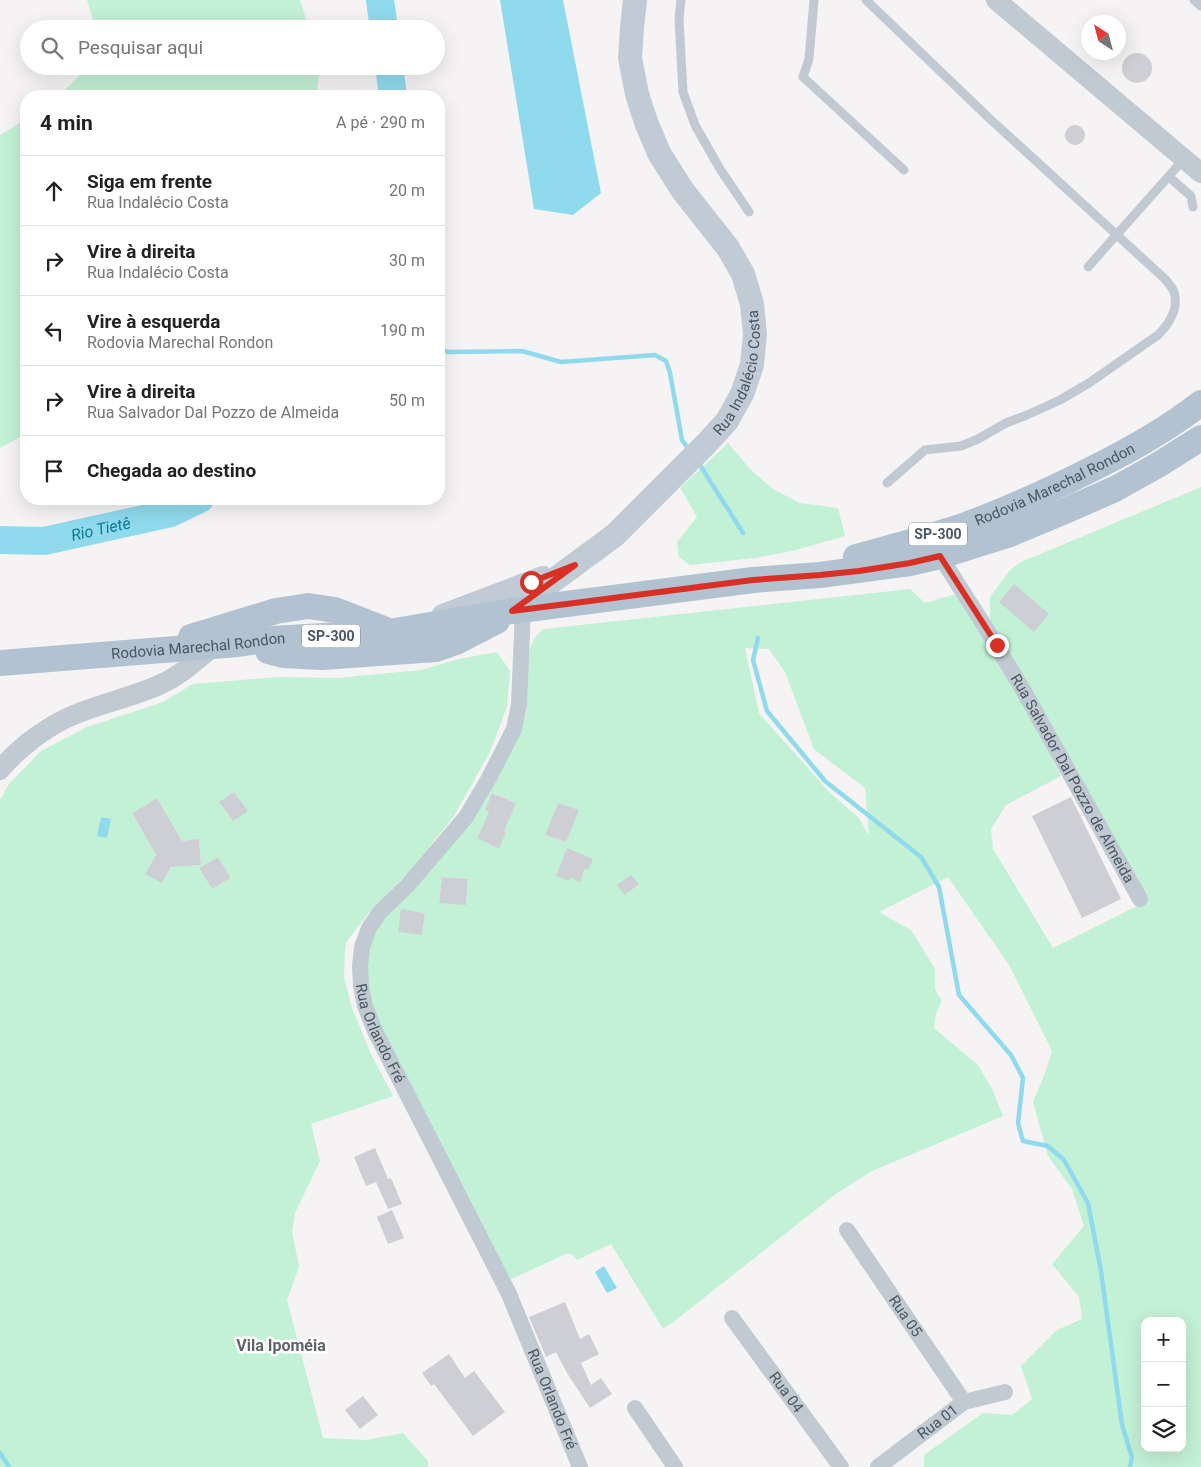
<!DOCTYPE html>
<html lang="pt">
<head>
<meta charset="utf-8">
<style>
  body { margin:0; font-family:Roboto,sans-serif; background:#f6f6f6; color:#222 }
  .controls { position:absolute; right:15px; bottom:15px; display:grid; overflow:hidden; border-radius:10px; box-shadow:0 5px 20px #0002 }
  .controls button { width:45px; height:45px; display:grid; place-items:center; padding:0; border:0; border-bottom:1px solid #e0e0e0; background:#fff; color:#222; font:25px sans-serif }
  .compass { position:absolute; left:1081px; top:15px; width:45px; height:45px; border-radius:50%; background:#fff; box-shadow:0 5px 20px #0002; rotate:324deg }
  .stop { position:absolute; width:15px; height:15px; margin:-11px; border:4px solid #d93025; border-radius:50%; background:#fff }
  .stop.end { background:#d93025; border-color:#fff; box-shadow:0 1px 5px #0008 }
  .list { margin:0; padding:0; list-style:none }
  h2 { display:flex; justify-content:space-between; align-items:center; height:65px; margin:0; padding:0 20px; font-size:21px }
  h2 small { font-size:16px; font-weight:400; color:#767676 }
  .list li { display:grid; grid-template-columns:32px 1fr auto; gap:15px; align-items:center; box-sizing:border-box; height:70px; padding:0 20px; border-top:1px solid #e0e0e0 }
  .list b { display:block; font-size:19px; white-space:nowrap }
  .list p { margin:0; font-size:16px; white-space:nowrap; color:#767676 }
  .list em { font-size:16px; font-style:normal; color:#767676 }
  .icon { flex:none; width:28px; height:28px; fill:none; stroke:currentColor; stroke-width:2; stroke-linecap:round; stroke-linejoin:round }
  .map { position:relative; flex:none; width:1201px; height:1467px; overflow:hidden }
  .search { position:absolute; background:#fff; box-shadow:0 5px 20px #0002; left:20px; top:20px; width:425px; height:55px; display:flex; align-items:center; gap:12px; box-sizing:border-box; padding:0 18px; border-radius:28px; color:#767676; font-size:19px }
  .panel { position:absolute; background:#fff; box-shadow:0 5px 20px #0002; left:20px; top:90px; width:425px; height:415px; border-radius:20px }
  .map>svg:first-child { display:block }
  .green { fill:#c3f1d5; fill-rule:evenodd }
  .water { fill:#90daee }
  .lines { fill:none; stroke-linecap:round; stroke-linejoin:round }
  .stream { stroke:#90daee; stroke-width:4.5 }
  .river { stroke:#90daee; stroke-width:28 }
  .building { fill:#cdcfd5 }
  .service { stroke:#c1cad2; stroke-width:9 }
  .minor { stroke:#c1cad2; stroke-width:16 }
  .tertiary { stroke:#c1cad2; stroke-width:20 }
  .secondary { stroke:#c1cbd6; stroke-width:24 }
  .primary { stroke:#b3c2d1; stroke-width:26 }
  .route { stroke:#d93025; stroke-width:6 }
  .labels { text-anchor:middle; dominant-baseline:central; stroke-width:5; stroke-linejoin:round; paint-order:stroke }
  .shield { fill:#fff; stroke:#808990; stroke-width:1 }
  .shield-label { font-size:14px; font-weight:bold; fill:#4a5661 }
  .street-label { font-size:15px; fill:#4a5661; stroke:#fff }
  .water-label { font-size:16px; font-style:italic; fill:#0c7c9b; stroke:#fff }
  .neighbourhood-label { font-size:16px; font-weight:bold; fill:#5f6368; stroke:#fff }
</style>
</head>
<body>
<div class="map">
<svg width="1201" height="1467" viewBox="0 0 1201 1467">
  <rect width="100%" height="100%" fill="#f5f3f3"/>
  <path class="green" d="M87,0H300L309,29H96Z
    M89,66H320V68L316,96H59Z
    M26,119V434L0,448V135Z
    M728,443L749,468L773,489L800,503L838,508L845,536L792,551L755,558L690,565L679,557L677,542L697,517L680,488Z
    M1201,487V1467H924V1455L983,1413L1012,1415L1032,1399L1021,1366L1057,1330L1082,1319L1079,1297L1052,1264L1084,1226L1072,1189L1048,1156L1033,1102L1045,1073L1052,1051L1009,965L948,877L879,912L911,930L935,969V989L942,1001L936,1013L934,1028L978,1065L992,1089L1003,1116L872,1171L837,1193L672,1323L663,1329L611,1244L577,1260L573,1255L568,1253L509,1280L381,1028L366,985L367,949L374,931L521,729C523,722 527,714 527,707C528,683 521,644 544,629L910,589L925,603L956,594L1018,691L1061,776L1006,805L991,829L993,849L1053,948L1143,903L990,622V597L1010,570L1021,562ZM745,648L769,649L785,672L814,749L865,788L869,836L859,818L830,793L759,713ZM493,793L516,803L508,820L485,810ZM558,803L578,810L566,842L545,835ZM484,822L506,832L499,849L477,838ZM442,877L468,879L466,904L439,902ZM401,910L425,913L422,934ZM1145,1321H1182V1448H1145Z
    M497,652L510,671L507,707L490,752L454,816L409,872L371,910L347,941L345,948L344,977L352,1008L371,1054L393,1096L311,1124L320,1161L295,1213L292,1231L299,1267L287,1300L323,1438L366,1440L403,1433L428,1461V1467H0V800L9,784L41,751L87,727L163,702L193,684L277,677L337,678L421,670L459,659ZM234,792L247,811L233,821L219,802ZM157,798L182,841L199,840L201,865L171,867L162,883L146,873L156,855L132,813ZM218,857L231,878L212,889L199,868Z"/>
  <path class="water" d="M500,0H563L601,193L573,215L534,209Z
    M101,817L111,819L107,838L97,836Z
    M604,1266L617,1288L607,1293L595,1272Z"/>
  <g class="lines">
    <path class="stream" d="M439,350L449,352L522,351L561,362L655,355L666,361L670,373L682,440L689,450
      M698,462L743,533
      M758,638L753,660L767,711L825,781L921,857L939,887L959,995L1011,1055L1023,1078L1018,1123L1023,1141L1048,1146L1064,1160L1088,1203L1101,1271L1122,1425L1132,1457L1130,1467
      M0,1453L9,1467"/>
    <g class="river">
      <path d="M380,0L384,29"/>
      <path d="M389,66L393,96"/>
      <path id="s1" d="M0,540L44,541L171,513L200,499"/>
    </g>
  </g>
  <path class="building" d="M1122 68a15 15 0 1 1 30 0a15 15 0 1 1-30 0Z
    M1065 135a10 10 0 1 1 20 0a10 10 0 1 1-20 0Z
    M1014,584L1049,614L1034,632L999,602Z
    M234,792L248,811L233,821L219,802Z
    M492,793L516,803L504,831L506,832L499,849L477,838L489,812L485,810Z
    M1071,797L1121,899L1082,918L1032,816Z
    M157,798L182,841L199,839L201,865L171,867L162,883L145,874L156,855L132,813Z
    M558,803L579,810L566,842L545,835Z
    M567,848L593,859L588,870L585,868L580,882L570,878L569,881L556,876Z
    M218,857L231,878L212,889L199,868Z
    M631,875L639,884L625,895L617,885Z
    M442,877L468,879L466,905L439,903Z
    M401,909L425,913L422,935L398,932Z
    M375,1148L388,1179L391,1178L402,1204L388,1209L376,1182L366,1186L354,1157Z
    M392,1210L404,1238L388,1244L377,1217Z
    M565,1302L580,1339L589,1334L599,1354L581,1363L591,1385L601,1378L612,1394L590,1408L567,1373L556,1352L546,1357L529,1317Z
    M449,1354L465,1378L474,1371L505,1412L473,1436L434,1384L431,1386L422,1373Z
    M363,1396L378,1415L360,1429L345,1410Z"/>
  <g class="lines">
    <path class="service" d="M681,0L679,19L683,92L695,125L720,169L749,212
      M814,0L809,59L803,77L904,170
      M866,0L989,118L1165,279C1168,283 1172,287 1174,292C1179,308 1169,324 1158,335L1089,383L1060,400L1027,415L1006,423L978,439L961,446L925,450L887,483
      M1194,0L1201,6
      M1169,177L1191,196L1193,207
      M1088,267L1184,159"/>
    <g class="minor">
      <path id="s2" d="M940,556L984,625L1022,688L1140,899"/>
      <path id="s3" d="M523,609L519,705L514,729L489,778L466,817L407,886L380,912L369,928L362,947L360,966L361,986L365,1006L375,1031L509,1294L580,1467"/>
      <path id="s4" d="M847,1230L964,1402"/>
      <path id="s5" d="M732,1318L841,1467"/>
      <path d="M635,1408L675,1467"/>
      <path id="s6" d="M878,1467L964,1402L1005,1392"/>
    </g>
    <path class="tertiary" d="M996,0L1201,173
      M0,770C17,749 45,728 69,717C98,704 130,698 159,685C180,676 197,660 215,645"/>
    <g class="secondary">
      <path id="s7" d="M512,611L615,535L706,444L727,421L742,394L752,365L755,334L752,304L743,274L728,248L683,191L659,153L646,122L637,94L630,58L632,27L635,0"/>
      <path d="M443,616L543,578"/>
    </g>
    <g class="primary">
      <path id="s8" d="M856,557C893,547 930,537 966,525C1011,508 1055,488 1098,466C1134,448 1169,428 1201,403"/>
      <path d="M191,637L276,611L308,606L335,610L384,629"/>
      <path d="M268,651L283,655L322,657L436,649L456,642L497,621"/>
      <path id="s9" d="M0,663L238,644L273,639L389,632L512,611L753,580L820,575L910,563L940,556L1010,534L1065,511L1115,489L1158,465L1201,438"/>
    </g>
  </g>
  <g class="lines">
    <path class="route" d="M531,582L575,565L512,611L753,580L820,575L859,571L910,563L940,556L997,645"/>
  </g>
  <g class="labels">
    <g class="shield">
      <rect x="909" y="522.5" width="58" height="23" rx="4"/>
      <rect x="302" y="624.5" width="58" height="23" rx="4"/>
    </g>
    <g class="shield-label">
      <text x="938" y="534">SP-300</text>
      <text x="331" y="636">SP-300</text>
    </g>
    <g class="street-label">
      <text stroke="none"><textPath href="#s7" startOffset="338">Rua Indalécio Costa</textPath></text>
      <text stroke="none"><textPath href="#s8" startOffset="212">Rodovia Marechal Rondon</textPath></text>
      <text stroke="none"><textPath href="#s9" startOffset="199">Rodovia Marechal Rondon</textPath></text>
      <text stroke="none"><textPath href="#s2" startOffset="259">Rua Salvador Dal Pozzo de Almeida</textPath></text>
      <text stroke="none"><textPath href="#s3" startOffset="479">Rua Orlando Fré</textPath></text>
      <text stroke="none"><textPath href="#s4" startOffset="104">Rua 05</textPath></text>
      <text stroke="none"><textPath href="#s5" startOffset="92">Rua 04</textPath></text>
      <text stroke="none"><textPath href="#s3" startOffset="884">Rua Orlando Fré</textPath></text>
      <text stroke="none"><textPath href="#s6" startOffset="75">Rua 01</textPath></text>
    </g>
    <g class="water-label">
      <text stroke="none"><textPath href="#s1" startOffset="102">Rio Tietê</textPath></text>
    </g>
    <g class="neighbourhood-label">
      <text x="281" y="1345">Vila Ipoméia</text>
    </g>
  </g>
</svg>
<div class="controls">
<button>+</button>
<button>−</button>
<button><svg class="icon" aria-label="layers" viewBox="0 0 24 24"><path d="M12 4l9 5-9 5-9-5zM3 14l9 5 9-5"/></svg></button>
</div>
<svg class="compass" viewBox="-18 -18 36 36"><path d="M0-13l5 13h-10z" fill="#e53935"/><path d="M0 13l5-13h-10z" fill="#767676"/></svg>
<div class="stop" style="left:531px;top:582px"></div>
<div class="stop end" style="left:997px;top:645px"></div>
<div class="search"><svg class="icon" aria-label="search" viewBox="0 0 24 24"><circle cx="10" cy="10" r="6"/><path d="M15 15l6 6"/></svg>Pesquisar aqui</div>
<section class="panel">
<h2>4 min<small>A pé · 290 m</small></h2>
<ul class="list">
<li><svg class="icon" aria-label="ahead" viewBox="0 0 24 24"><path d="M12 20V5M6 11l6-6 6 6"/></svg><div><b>Siga em frente</b><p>Rua Indalécio Costa</p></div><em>20 m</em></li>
<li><svg class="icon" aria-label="right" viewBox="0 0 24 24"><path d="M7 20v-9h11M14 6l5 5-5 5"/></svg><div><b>Vire à direita</b><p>Rua Indalécio Costa</p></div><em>30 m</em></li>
<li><svg class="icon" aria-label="left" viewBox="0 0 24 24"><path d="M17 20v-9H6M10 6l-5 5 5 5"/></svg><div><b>Vire à esquerda</b><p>Rodovia Marechal Rondon</p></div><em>190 m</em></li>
<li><svg class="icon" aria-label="right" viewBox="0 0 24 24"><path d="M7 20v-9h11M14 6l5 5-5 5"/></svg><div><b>Vire à direita</b><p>Rua Salvador Dal Pozzo de Almeida</p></div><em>50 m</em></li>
<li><svg class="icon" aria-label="arrive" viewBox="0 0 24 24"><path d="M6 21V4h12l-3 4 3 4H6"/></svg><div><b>Chegada ao destino</b></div></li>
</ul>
</section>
</div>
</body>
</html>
